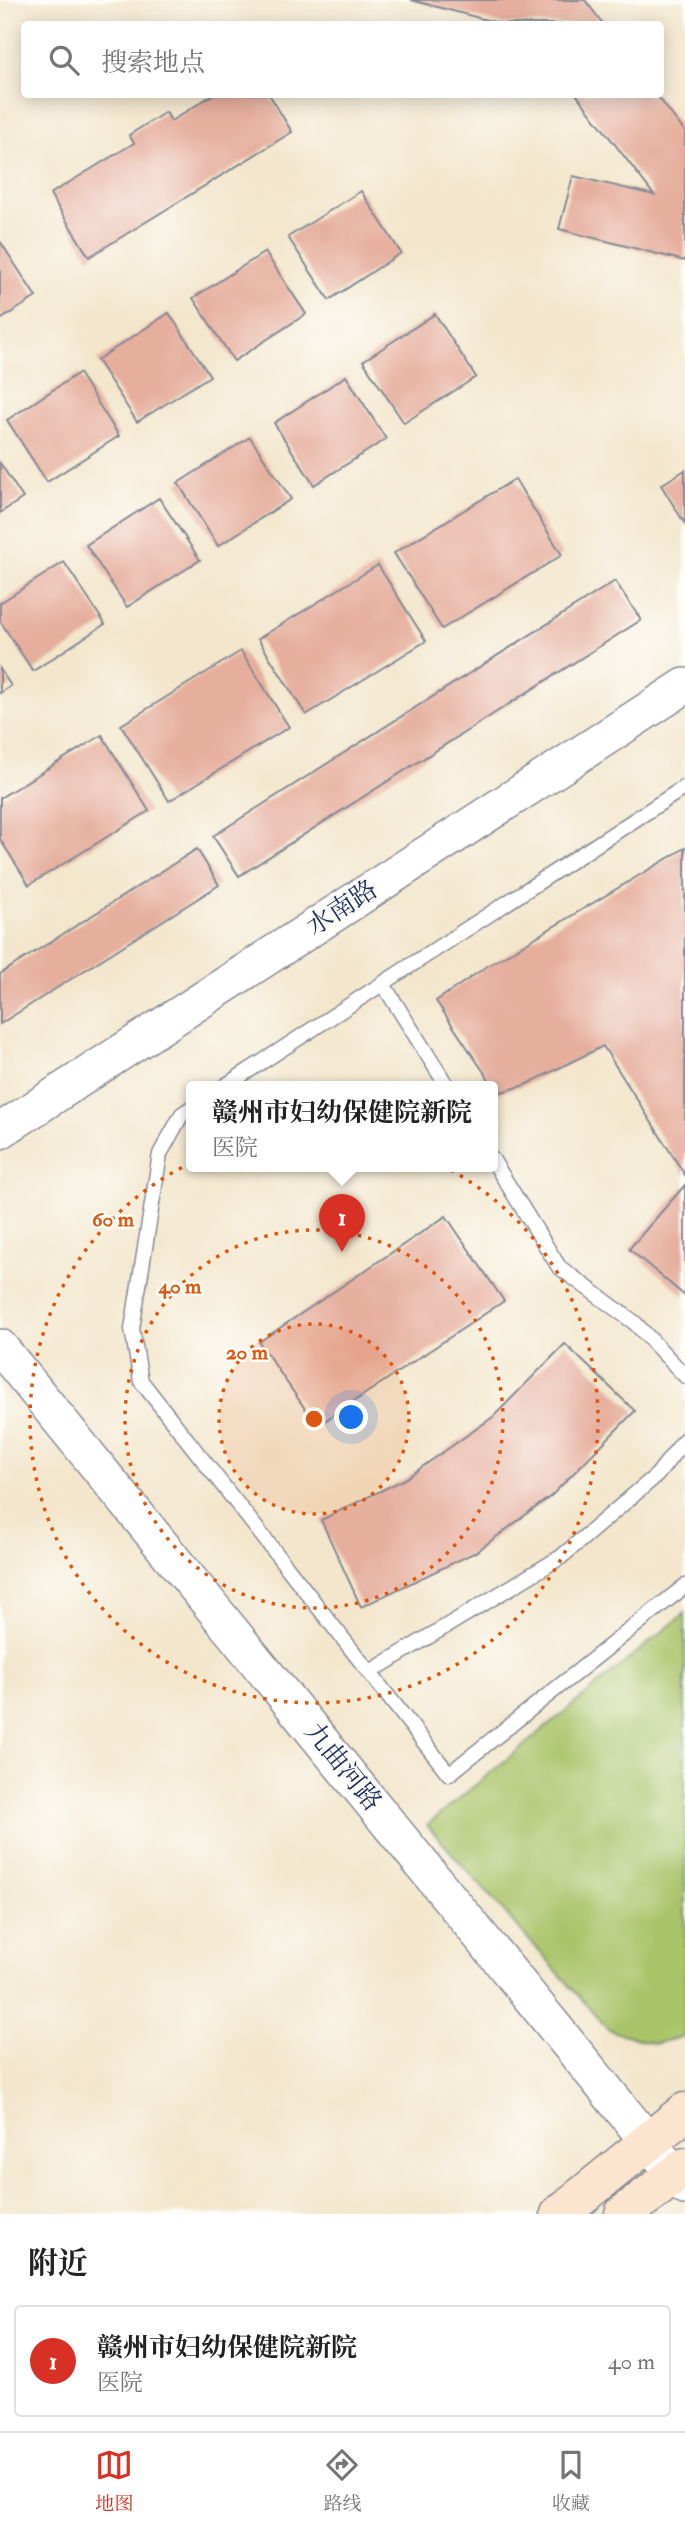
<!DOCTYPE html>
<html lang="zh">
<head>
<meta charset="utf-8">
<style>
  body { margin:0; font-family:"IM FELL Double Pica","Noto Serif SC",serif; background:#f2f2f2; color:#222 }
  .you { position:absolute; left:352px; top:1418px; width:24px; height:24px; margin:-18px; border:5px solid #fff; border-radius:50%; background:#1a73e8; box-shadow:0 0 0 10px #1a73e833 }
  .badge { display:grid; place-items:center; width:46px; height:46px; border-radius:50%; background:#d93025; color:#fff; font-size:23px; font-weight:700 }
  .pin { position:absolute; translate:-50% -58px; filter:drop-shadow(0 2px 4px #0008) }
  .pin::after { content:''; position:absolute; top:37px; width:24px; height:21px; background:inherit; clip-path:polygon(0 0,100% 0,50% 100%) }
  .popup { position:absolute; left:186px; top:1081px; width:312px; height:91px; box-sizing:border-box; display:grid; place-content:center; border-radius:7px; background:#fff; filter:drop-shadow(0 2px 5px #0005); font-size:23px; white-space:nowrap; color:#767676 }
  .popup b { font-size:26px; color:#222 }
  .popup::after { content:''; position:absolute; left:50%; top:100%; margin-left:-14px; border:14px solid transparent; border-top-color:#fff }
  .list { margin:0; padding:0; list-style:none }
  h2 { display:flex; justify-content:space-between; align-items:center; height:91px; margin:0; padding:0 28px; font-size:30px }
  h2 small { font-size:23px; font-weight:400; color:#767676 }
  .list li { display:grid; grid-template-columns:46px 1fr auto; gap:21px; align-items:center; box-sizing:border-box; height:112px; margin:0 14px 14px; padding:0 14px; border:2px solid #e0e0e0; border-radius:7px }
  .list b { display:block; font-size:26px; white-space:nowrap }
  .list p { margin:0; font-size:23px; white-space:nowrap; color:#767676 }
  .list em { font-size:23px; font-style:normal; color:#767676 }
  .icon { flex:none; width:38px; height:38px; fill:none; stroke:currentColor; stroke-width:2; stroke-linecap:round; stroke-linejoin:round }
  .map { position:relative; flex:none; width:685px; height:2214px; overflow:hidden }
  .search { position:absolute; background:#fff; box-shadow:0 4px 18px #0003; left:21px; right:21px; top:21px; height:77px; display:flex; align-items:center; gap:18px; box-sizing:border-box; padding:0 24px; border-radius:7px; color:#767676; font-size:26px }
  .sheet { height:217px; background:#fff }
  nav { display:flex; justify-content:space-around; align-items:center; box-sizing:border-box; height:98px; border-top:2px solid #e0e0e0; background:#fff; font-size:19px; color:#767676 }
  nav a { display:grid; justify-items:center; gap:4px }
  nav .on { color:#d93025 }
  .map>svg:first-child { display:block }
  .green { fill:#a9c368; stroke:#627963; stroke-width:2 }
  .building { fill:#e6ae9d }
  .lines { fill:none; stroke-linecap:round; stroke-linejoin:round }
  .service-casing { stroke:#878a95; stroke-width:17 }
  .tertiary-casing { stroke:#878a95; stroke-width:38 }
  .secondary-casing { stroke:#878a95; stroke-width:41 }
  .service { stroke:#fff; stroke-width:14 }
  .tertiary { stroke:#fff; stroke-width:35 }
  .secondary { stroke:#fce5cf; stroke-width:38 }
  .ring { fill:none; stroke:#de5710; stroke-width:3.5; stroke-dasharray:3.5 7 }
  .labels { text-anchor:middle; dominant-baseline:central; stroke-width:5; stroke-linejoin:round; paint-order:stroke }
  .street-label { font-size:26px; fill:#1b2f5e; stroke:#fdfcf7 }
  .centre { fill:#de5710; stroke:#fdfcf7; stroke-width:3.5 }
  .ring-label { font-size:21px; text-anchor:middle; font-weight:bold; fill:#de5710; stroke:#fdfcf7; stroke-width:5; stroke-linejoin:round; paint-order:stroke }
</style>
</head>
<body>
<div class="map">
<svg width="685" height="2214" viewBox="0 0 685 2214">
  <rect width="100%" height="100%" fill="#fdfcf7"/>
  <filter id="ink" filterUnits="userSpaceOnUse"><feTurbulence type="fractalNoise" baseFrequency=".0143" numOctaves="2"/><feDisplacementMap in="SourceGraphic" scale="14" xChannelSelector="R" yChannelSelector="G"/><feConvolveMatrix kernelMatrix="1 2 1 2 8 2 1 2 1" color-interpolation-filters="sRGB"/></filter>
  <filter id="wash" filterUnits="userSpaceOnUse"><feTurbulence type="fractalNoise" baseFrequency=".00686" numOctaves="4" result="noise"/><feDisplacementMap in="SourceGraphic" scale="28" xChannelSelector="R" yChannelSelector="G"/><feGaussianBlur stdDeviation="1.57" result="paint"/><feColorMatrix in="noise" values="0 0 0 0 0 0 0 0 0 0 0 0 0 0 0 0 0 1.4 0 .05"/><feComposite in="paint" operator="in"/></filter>
  <g filter="url(#wash)">
    <rect width="100%" height="100%" fill="#f3e6cc"/>
    <path class="green" d="M685,1613V2036L654,2044L609,2030L427,1825Z"/>
    <g id="blocks">
      <path class="building" d="M411,0H585L603,24H502Z
        M214,94H269L292,132L89,257L50,194L134,143L129,135L166,112L171,121Z
        M576,94H656L685,132V261L559,229L573,176L654,195Z
        M361,191L401,253L329,300L288,237Z
        M0,241L36,297L0,320Z
        M265,252L306,314L234,361L193,298Z
        M169,313L210,376L137,422L97,360Z
        M435,314L476,377L404,423L363,361Z
        M79,373L119,436L47,482L7,420Z
        M346,376L386,439L314,485L274,423Z
        M250,437L291,499L218,546L178,483Z
        M0,463L23,498L0,513Z
        M685,470V524L661,485Z
        M515,479L562,555L442,629L394,553Z
        M159,498L200,560L127,607L86,545Z
        M64,562L105,624L33,671L0,621V603Z
        M378,565L426,641L306,715L258,639Z
        M615,581L641,620L239,876L213,836Z
        M241,651L289,727L169,801L121,725Z
        M0,669L11,686L0,693Z
        M102,735L149,811L29,885L0,839V798Z
        M685,848V1175L603,1046L525,1085L498,1093L436,1001L486,967Z
        M197,849L219,885L0,1024V974Z
        M685,1185V1296L629,1249Z
        M446,1216L504,1301L317,1426L259,1342Z
        M565,1344L635,1411L551,1496L476,1552L361,1607L321,1520L405,1479L493,1417Z"/>
    </g>
  </g>
  <g filter="url(#ink)">
    <use href="#blocks" fill-opacity="0" stroke="#878a95" stroke-width="2"/>
    <g class="lines">
      <g class="service-casing">
        <path id="service" d="M383,984L447,1086
          M225,1086L685,787
          M191,1108L182,1114L160,1154L132,1329L141,1381L449,1774L685,1586
          M492,1159L559,1267L635,1323L685,1376
          M370,1672L561,1557L657,1475L685,1439"/>
      </g>
      <g class="tertiary-casing">
        <path id="tertiary" d="M0,1131L685,686
          M0,1347L685,2187"/>
      </g>
      <g class="secondary-casing">
        <path id="secondary" d="M560,2214L685,2112
          M624,2214L685,2167"/>
      </g>
      <use href="#service" class="service"/>
      <use href="#tertiary" class="tertiary"/>
      <use href="#secondary" class="secondary"/>
    </g>
  </g>
  <circle cx="314" cy="1419" r="95" fill="#de5710" fill-opacity=".12"/>
  <g class="ring">
    <circle cx="314" cy="1419" r="95"/>
    <circle cx="314" cy="1419" r="189"/>
    <circle cx="314" cy="1419" r="284"/>
  </g>
  <g class="labels">
    <g class="street-label">
      <text transform="translate(342 908) rotate(-33)">水南路</text>
      <text transform="translate(343 1767) rotate(51)">九曲河路</text>
    </g>
  </g>
  <circle cx="314" cy="1419" r="10" class="centre"/>
  <g class="ring-label">
    <text x="113" y="1226">60 m</text>
    <text x="180" y="1293">40 m</text>
    <text x="247" y="1359">20 m</text>
  </g>
</svg>
<div class="you"></div>
<div class="pin badge" style="left:342px;top:1252px">1</div>
<div class="popup"><b>赣州市妇幼保健院新院</b>医院</div>
<div class="search"><svg class="icon" aria-label="search" viewBox="0 0 24 24"><circle cx="10" cy="10" r="6"/><path d="M15 15l6 6"/></svg>搜索地点</div>
</div>
<section class="sheet">
<h2>附近<small></small></h2>
<ul class="list">
<li><span class="badge">1</span><div><b>赣州市妇幼保健院新院</b><p>医院</p></div><em>40 m</em></li>
</ul>
</section>
<nav>
<a class="on"><svg class="icon" aria-label="map" viewBox="0 0 24 24"><path d="M3 6l6-2 6 2 6-2v14l-6 2-6-2-6 2zM9 4v14M15 6v14"/></svg>地图</a>
<a><svg class="icon" aria-label="directions" viewBox="0 0 24 24"><path d="M12 3l9 9-9 9-9-9zM9 14v-3h6M13 9l2 2-2 2"/></svg>路线</a>
<a><svg class="icon" aria-label="saved" viewBox="0 0 24 24"><path d="M7 4h10v16l-5-4-5 4z"/></svg>收藏</a>
</nav>
</body>
</html>
